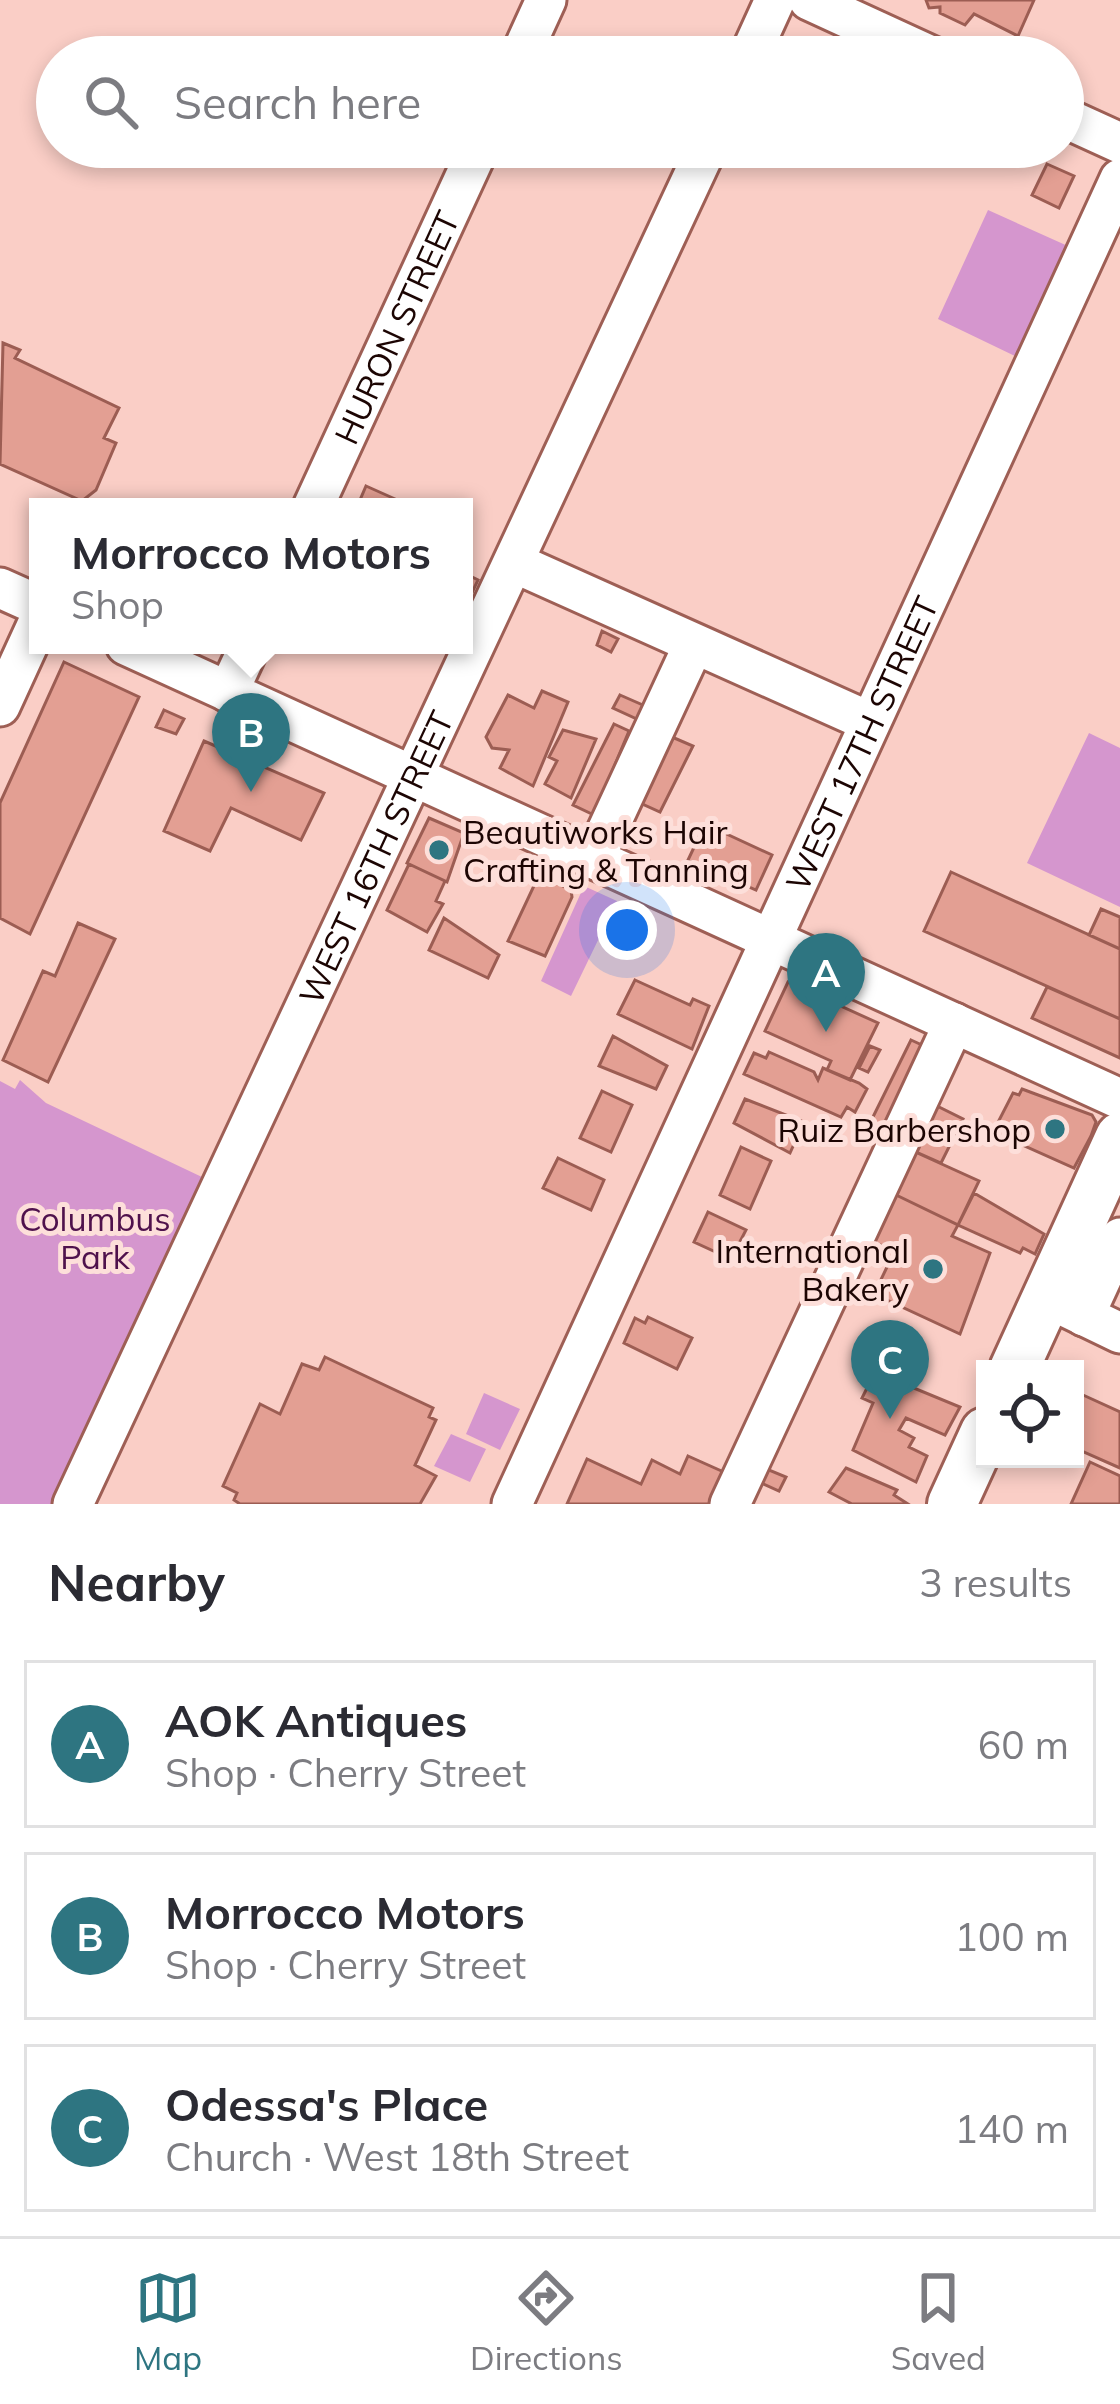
<!DOCTYPE html>
<html lang="en">
<head>
<meta charset="utf-8">
<style>
  body { margin:0; font-family:Mulish,sans-serif; background:#f7f7f7; color:#2b2b33 }
  .controls { position:absolute; right:36px; bottom:36px; display:grid; overflow:hidden; border-radius:0px; box-shadow:0 6px 18px #0003 }
  .controls button { width:108px; height:108px; display:grid; place-items:center; padding:0; border:0; border-bottom:3px solid #e1e1e2; background:#fff; color:#2b2b33; font:60px sans-serif }
  .you { position:absolute; left:627px; top:930px; width:42px; height:42px; margin:-30px; border:9px solid #fff; border-radius:50%; background:#1a73e8; box-shadow:0 0 0 18px #1a73e833 }
  .badge { display:grid; place-items:center; width:78px; height:78px; border-radius:50%; background:#2e7581; color:#fff; font-size:39px; font-weight:700 }
  .pin { position:absolute; translate:-50% -99px; filter:drop-shadow(0 3px 6px #0008) }
  .pin::after { content:''; position:absolute; top:63px; width:42px; height:36px; background:inherit; clip-path:polygon(0 0,100% 0,50% 100%) }
  .popup { position:absolute; left:29px; top:498px; width:444px; height:156px; box-sizing:border-box; display:grid; place-content:center; border-radius:0px; background:#fff; filter:drop-shadow(0 3px 9px #0005); font-size:39px; white-space:nowrap; color:#7c7c81 }
  .popup b { font-size:45px; color:#2b2b33 }
  .popup::after { content:''; position:absolute; left:50%; top:100%; margin-left:-24px; border:24px solid transparent; border-top-color:#fff }
  .list { margin:0; padding:0; list-style:none }
  h2 { display:flex; justify-content:space-between; align-items:center; height:156px; margin:0; padding:0 48px; font-size:51px }
  h2 small { font-size:39px; font-weight:400; color:#7c7c81 }
  .list li { display:grid; grid-template-columns:78px 1fr auto; gap:36px; align-items:center; box-sizing:border-box; height:168px; margin:0 24px 24px; padding:0 24px; border:3px solid #e1e1e2; border-radius:0px }
  .list b { display:block; font-size:45px; white-space:nowrap }
  .list p { margin:0; font-size:39px; white-space:nowrap; color:#7c7c81 }
  .list em { font-size:39px; font-style:normal; color:#7c7c81 }
  .icon { flex:none; width:66px; height:66px; fill:none; stroke:currentColor; stroke-width:2; stroke-linecap:round; stroke-linejoin:round }
  .map { position:relative; flex:none; width:1120px; height:1504px; overflow:hidden }
  .search { position:absolute; background:#fff; box-shadow:0 6px 18px #0003; left:36px; right:36px; top:36px; height:132px; display:flex; align-items:center; gap:30px; box-sizing:border-box; padding:0 42px; border-radius:66px; color:#7c7c81; font-size:45px }
  .sheet { height:732px; background:#fff }
  nav { display:flex; justify-content:space-around; align-items:center; box-sizing:border-box; height:168px; border-top:3px solid #e1e1e2; background:#fff; font-size:33px; color:#7c7c81 }
  nav a { display:grid; justify-items:center; gap:6px }
  nav .on { color:#2e7581 }
  .map>svg:first-child { display:block }
  .green { fill:#d596ce }
  .building { fill:#e39f93; stroke:#9c5d53; stroke-width:3 }
  .lines { fill:none; stroke-linecap:round; stroke-linejoin:round }
  .minor-casing { stroke:#9e5f55; stroke-width:45 }
  .major-casing { stroke:#9e5f55; stroke-width:54 }
  .minor { stroke:#fff; stroke-width:39 }
  .major { stroke:#fff; stroke-width:48 }
  .poi-dot { fill:#2e7581; stroke:#fddfda; stroke-width:4.5 }
  .labels { text-anchor:middle; dominant-baseline:central; stroke-width:10; stroke-linejoin:round; paint-order:stroke }
  .street-label { font-size:33px; fill:#1c0503; stroke:#fddfda }
  .poi-label { font-size:33px; fill:#1c0503; stroke:#fddfda; text-anchor:end }
  .park-label { font-size:33px; fill:#4f114c; stroke:#fddfda }
</style>
</head>
<body>
<div class="map">
<svg width="1120" height="1504" viewBox="0 0 1120 1504">
  <rect width="100%" height="100%" fill="#facec6"/>
  <path class="green" d="M988,210L1070,247L1019,358L938,319Z
    M1089,733L1120,748V907L1027,863Z
    M584,886L617,901L571,996L541,981Z
    M20,1080L46,1103L223,1187L73,1504H0V1081L15,1089Z
    M484,1393L520,1409L500,1450L466,1434Z
    M451,1434L486,1449L470,1482L434,1466Z"/>
  <path class="building" d="M926,0H1034L1018,36L974,14L965,25L940,13V7L929,8Z
    M1047,164L1074,176L1059,208L1032,195Z
    M3,343L20,350L15,358L119,408L104,438L116,443L96,490L82,501L0,464Z
    M366,486L413,507H357Z
    M464,573L478,580L464,610Z
    M602,631L618,639L611,652L597,645Z
    M64,662L139,697L30,934L0,918V803Z
    M542,691L568,702L533,786L500,768L509,750L492,748L486,737L508,695L534,708Z
    M620,695L645,706L639,720L613,708Z
    M164,710L184,719L176,734L156,727Z
    M614,724L629,731L594,815L573,805Z
    M563,730L596,739L571,798L545,784L557,761L549,757Z
    M658,731L693,746L660,812L627,797Z
    M204,741L324,793L301,840L231,808L210,851L164,831Z
    M429,818L464,833L447,882L407,863Z
    M705,824L772,855L756,890L688,860Z
    M409,864L445,881L436,901L443,904L427,932L387,910Z
    M951,872L1120,949V1019L924,931Z
    M539,875L571,890L572,897L545,956L508,941Z
    M1101,909L1120,917V949L1089,935Z
    M444,918L499,955L488,978L429,950Z
    M78,923L115,939L48,1082L3,1060L43,971L55,976Z
    M635,980L690,1005L693,999L709,1006L692,1049L618,1014Z
    M788,982L878,1023L850,1080L827,1070L831,1061L765,1031Z
    M1047,987L1120,1019V1058L1032,1018Z
    M613,1036L667,1066L656,1089L599,1066Z
    M911,1040L935,1051L891,1140L867,1129Z
    M870,1046L880,1050L868,1072L859,1068Z
    M769,1052L814,1072L818,1080L823,1068L859,1083L867,1089L855,1112L847,1107L841,1117L744,1074L754,1053L766,1058Z
    M1022,1089L1092,1115L1096,1122L1091,1136L1074,1168L993,1132L1013,1093L1019,1095Z
    M602,1091L632,1105L611,1152L580,1138Z
    M745,1099L804,1122L790,1153L734,1123Z
    M927,1101L963,1119L941,1163L905,1147Z
    M902,1146L979,1181L958,1225L892,1193Z
    M741,1147L771,1161L750,1209L720,1195Z
    M558,1158L604,1180L591,1210L543,1188Z
    M892,1193L958,1225L952,1236L990,1253L960,1334L874,1294L888,1265L879,1261L885,1247L872,1241Z
    M974,1193L1044,1234L1035,1254L1023,1248L1020,1253L958,1225Z
    M708,1212L746,1230L731,1259L694,1242Z
    M648,1317L692,1338L677,1369L624,1343L635,1318L645,1323Z
    M325,1357L433,1408L429,1417L436,1420L415,1465L436,1476L420,1504H240L234,1500L237,1493L223,1486L260,1404L280,1414L302,1364L319,1370Z
    M875,1372L960,1407L945,1435L906,1418L899,1430L914,1438L909,1447L927,1456L916,1482L853,1450L873,1403L862,1398Z
    M1083,1395L1120,1412V1468L1075,1448V1411Z
    M688,1456L737,1478L725,1504H567L587,1459L641,1484L652,1460L680,1474Z
    M1090,1462L1120,1476V1504H1071Z
    M759,1466L786,1477L779,1491L752,1479Z
    M846,1468L897,1490L894,1495L908,1504H852L829,1492Z"/>
  <g class="lines">
    <g class="minor-casing">
      <g id="minor">
        <path d="M809,0L933,57"/>
        <path d="M520,57L546,0"/>
        <path d="M749,57L775,0"/>
        <path d="M1063,117L1120,143"/>
        <path id="s1" d="M313,507L479,147"/>
        <path d="M515,563L870,722"/>
        <path d="M0,588L38,605"/>
        <path d="M126,645L1120,1099"/>
        <path d="M228,692L250,645"/>
        <path d="M0,706L38,623"/>
        <path d="M594,859L694,644"/>
        <path d="M1062,1305L1120,1333"/>
        <path d="M1084,1316L1120,1238"/>
        <path id="s2" d="M73,1504L707,147"/>
        <path id="s3" d="M512,1504L1120,179"/>
        <path d="M730,1504L954,1023"/>
      </g>
    </g>
    <g class="major-casing">
      <path id="major" d="M1014,1369L1120,1137
        M952,1504L985,1432"/>
    </g>
    <use href="#minor" class="minor"/>
    <use href="#major" class="major"/>
  </g>
  <g class="poi-dot">
    <circle cx="439" cy="850" r="12"/>
    <circle cx="1055" cy="1129" r="12"/>
    <circle cx="933" cy="1269" r="12"/>
  </g>
  <g class="labels">
    <g class="street-label">
      <text stroke="none"><textPath href="#s1" startOffset="198">HURON STREET</textPath></text>
      <text stroke="none"><textPath href="#s3" startOffset="837">WEST 17TH STREET</textPath></text>
      <text stroke="none"><textPath href="#s2" startOffset="714">WEST 16TH STREET</textPath></text>
    </g>
    <g class="poi-label">
      <text x="463" y="831" text-anchor="start">Beautiworks Hair<tspan x="463" dy="38">Crafting &amp; Tanning</tspan></text>
      <text x="1031" y="1129">Ruiz Barbershop</text>
      <text x="909" y="1250">International<tspan x="909" dy="38">Bakery</tspan></text>
    </g>
    <g class="park-label">
      <text x="95" y="1218">Columbus<tspan x="95" dy="38">Park</tspan></text>
    </g>
  </g>
</svg>
<div class="controls">
<button><svg class="icon" aria-label="locate" viewBox="0 0 24 24"><circle cx="12" cy="12" r="6"/><path d="M12 2v4M12 18v4M2 12h4M18 12h4"/></svg></button>
</div>
<div class="you"></div>
<div class="pin badge" style="left:826px;top:1032px">A</div>
<div class="pin badge" style="left:251px;top:792px">B</div>
<div class="popup"><b>Morrocco Motors</b>Shop</div>
<div class="pin badge" style="left:890px;top:1419px">C</div>
<div class="search"><svg class="icon" aria-label="search" viewBox="0 0 24 24"><circle cx="10" cy="10" r="6"/><path d="M15 15l6 6"/></svg>Search here</div>
</div>
<section class="sheet">
<h2>Nearby<small>3 results</small></h2>
<ul class="list">
<li><span class="badge">A</span><div><b>AOK Antiques</b><p>Shop · Cherry Street</p></div><em>60 m</em></li>
<li><span class="badge">B</span><div><b>Morrocco Motors</b><p>Shop · Cherry Street</p></div><em>100 m</em></li>
<li><span class="badge">C</span><div><b>Odessa's Place</b><p>Church · West 18th Street</p></div><em>140 m</em></li>
</ul>
</section>
<nav>
<a class="on"><svg class="icon" aria-label="map" viewBox="0 0 24 24"><path d="M3 6l6-2 6 2 6-2v14l-6 2-6-2-6 2zM9 4v14M15 6v14"/></svg>Map</a>
<a><svg class="icon" aria-label="directions" viewBox="0 0 24 24"><path d="M12 3l9 9-9 9-9-9zM9 14v-3h6M13 9l2 2-2 2"/></svg>Directions</a>
<a><svg class="icon" aria-label="saved" viewBox="0 0 24 24"><path d="M7 4h10v16l-5-4-5 4z"/></svg>Saved</a>
</nav>
</body>
</html>
